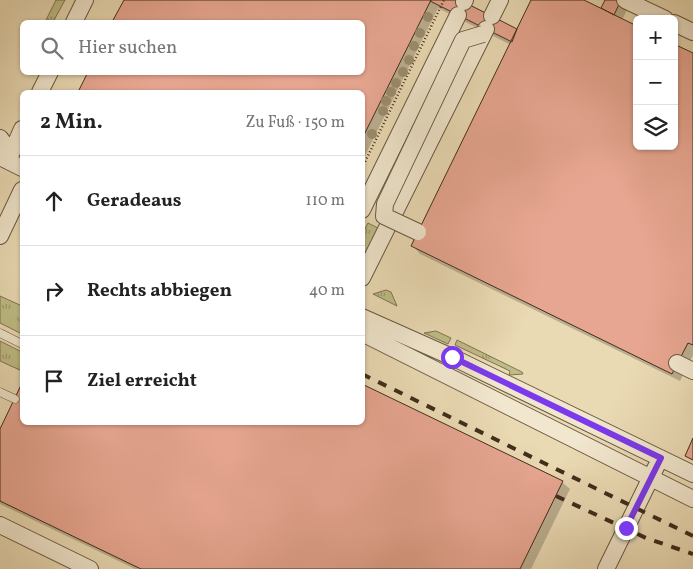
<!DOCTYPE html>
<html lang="de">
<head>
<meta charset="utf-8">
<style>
  body { margin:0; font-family:Vollkorn,serif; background:#f2f2f2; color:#222 }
  .controls { position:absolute; right:15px; top:15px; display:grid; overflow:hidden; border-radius:8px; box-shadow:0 1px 4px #0004 }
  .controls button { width:45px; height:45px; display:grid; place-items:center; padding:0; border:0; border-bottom:1px solid #e0e0e0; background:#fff; color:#222; font:25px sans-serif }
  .stop { position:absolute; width:15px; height:15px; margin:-11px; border:4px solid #7c3aed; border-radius:50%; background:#fff }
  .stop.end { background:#7c3aed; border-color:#fff; box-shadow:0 1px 5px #0008 }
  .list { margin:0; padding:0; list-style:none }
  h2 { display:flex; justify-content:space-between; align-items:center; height:65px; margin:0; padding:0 20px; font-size:21px }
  h2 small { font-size:16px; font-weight:400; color:#767676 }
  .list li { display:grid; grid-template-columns:32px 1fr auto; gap:15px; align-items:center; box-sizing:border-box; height:90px; padding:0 20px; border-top:1px solid #e0e0e0 }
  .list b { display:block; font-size:19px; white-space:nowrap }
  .list em { font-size:16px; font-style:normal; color:#767676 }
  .icon { flex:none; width:28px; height:28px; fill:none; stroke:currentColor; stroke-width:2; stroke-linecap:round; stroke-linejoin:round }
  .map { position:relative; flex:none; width:693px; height:569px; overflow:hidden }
  .search { position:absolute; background:#fff; box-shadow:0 1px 4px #0004; left:20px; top:20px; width:345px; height:55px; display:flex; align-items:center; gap:12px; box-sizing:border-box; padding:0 18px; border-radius:8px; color:#767676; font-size:19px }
  .panel { position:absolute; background:#fff; box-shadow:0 1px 4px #0004; left:20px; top:90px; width:345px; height:335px; border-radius:8px }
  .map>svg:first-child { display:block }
  .grass { fill:url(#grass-tufts); stroke:#807551 }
  .shadow { fill:#0003 }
  .building { fill:#e7a691; stroke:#412d1b }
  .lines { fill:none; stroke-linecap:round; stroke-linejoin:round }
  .lane-casing { stroke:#6b5841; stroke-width:9 }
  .street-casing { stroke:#6b5841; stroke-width:18 }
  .path { stroke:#412d1b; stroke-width:2.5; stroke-dasharray:1 2.5; stroke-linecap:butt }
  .lane { stroke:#f1e7ce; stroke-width:8 }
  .street { stroke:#f1e7ce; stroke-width:16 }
  .rail { stroke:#412d1b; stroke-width:4; stroke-dasharray:9 9; stroke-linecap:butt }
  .street-bridge-casing { stroke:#6b5841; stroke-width:18; stroke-linecap:butt }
  .street-bridge { stroke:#f1e7ce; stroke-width:16 }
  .tree { fill:#9b8b6c }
  .route { stroke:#7c3aed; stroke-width:6 }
</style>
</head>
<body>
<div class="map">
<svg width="693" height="569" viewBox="0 0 693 569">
  <defs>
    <pattern id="grass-tufts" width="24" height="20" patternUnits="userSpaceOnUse" patternTransform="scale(1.25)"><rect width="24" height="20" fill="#bfbd87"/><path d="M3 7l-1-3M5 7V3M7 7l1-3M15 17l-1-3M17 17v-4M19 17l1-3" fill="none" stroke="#9d9a6e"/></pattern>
  </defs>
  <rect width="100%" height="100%" fill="#eadab4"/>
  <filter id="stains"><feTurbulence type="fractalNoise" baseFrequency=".004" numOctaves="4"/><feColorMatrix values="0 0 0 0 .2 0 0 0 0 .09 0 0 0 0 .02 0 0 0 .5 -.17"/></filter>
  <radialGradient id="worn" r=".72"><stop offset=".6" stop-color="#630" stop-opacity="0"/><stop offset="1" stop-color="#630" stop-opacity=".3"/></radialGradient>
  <path class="grass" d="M56,0H65L53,22H45Z
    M368,223L382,230L365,256L363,255V233Z
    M386,290L391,292L397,306L373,294Z
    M0,296L22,306V334L0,323Z
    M436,331L451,338L448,344L424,333Z
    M457,340L522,372L523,374L509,375L510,371L455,345Z
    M0,341L22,352V371L0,361Z"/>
  <path class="shadow" d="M125,0H457L518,31L533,0H581L601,10L607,0H632L622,20L637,146H674L693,55V355L680,381L420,254L413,246L511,45L438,8L362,162V92H79L89,72H362V22H114Z
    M22,386V422L562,482L570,489L531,569H135L0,504V432Z"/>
  <path class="building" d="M124,0H431L362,139V92H78L88,72H362V22H112Z
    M431,0H460L517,29L512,42L430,1Z
    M531,0H584L637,26V146H674V44L693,53V345L688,343L672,374L411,246Z
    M605,0H621L614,15L601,8Z
    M22,383V422H362V384L563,481L520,569H141L0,501V429Z
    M693,438V460L685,456Z"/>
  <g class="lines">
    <g class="lane-casing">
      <path id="lane" d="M0,333L22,344
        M0,392L15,399"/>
    </g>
    <g class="street-casing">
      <path id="street" d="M625,0L665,19
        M464,2L465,0
        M492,16L500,0
        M74,22L85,0
        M674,23L693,32
        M40,92L50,72
        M0,138L3,142
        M0,157L22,168
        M8,161L22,129
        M362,210L458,15
        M0,236L22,190
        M362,278L486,29
        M362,317L452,357L693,474
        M362,333L693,499
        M677,363L693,371
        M0,525L90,569
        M606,569L656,467"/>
    </g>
    <path class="path" d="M362,168L444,0"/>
    <use href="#lane" class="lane"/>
    <use href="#street" class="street"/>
    <path class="rail" d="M362,374L693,536
      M556,496L646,538L693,554"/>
    <g class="street-bridge-casing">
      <path id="street-bridge" d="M418,232L384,216L385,204L463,40L483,34"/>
    </g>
    <use href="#street-bridge" class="street-bridge"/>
  </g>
  <g class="tree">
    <circle cx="428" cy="17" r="5"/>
    <circle cx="420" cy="33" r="5"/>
    <circle cx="414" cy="46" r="5"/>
    <circle cx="409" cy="60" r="5"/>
    <circle cx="403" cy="72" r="5"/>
    <circle cx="396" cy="83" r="5"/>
    <circle cx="391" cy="92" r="5"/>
    <circle cx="386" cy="101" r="5"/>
    <circle cx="383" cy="111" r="5"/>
    <circle cx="372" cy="134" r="5"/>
  </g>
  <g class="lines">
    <path class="route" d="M452,357L661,458L626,528"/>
  </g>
  <rect width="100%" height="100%" filter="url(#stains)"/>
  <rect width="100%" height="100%" fill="url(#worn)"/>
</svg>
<div class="controls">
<button>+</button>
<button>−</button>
<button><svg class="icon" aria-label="layers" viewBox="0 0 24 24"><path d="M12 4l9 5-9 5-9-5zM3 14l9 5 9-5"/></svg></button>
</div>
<div class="stop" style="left:452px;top:357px"></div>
<div class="stop end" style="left:626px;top:528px"></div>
<div class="search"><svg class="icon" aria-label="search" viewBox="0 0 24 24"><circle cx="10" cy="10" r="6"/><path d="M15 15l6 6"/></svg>Hier suchen</div>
<section class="panel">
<h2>2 Min.<small>Zu Fuß · 150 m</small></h2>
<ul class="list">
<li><svg class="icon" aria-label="ahead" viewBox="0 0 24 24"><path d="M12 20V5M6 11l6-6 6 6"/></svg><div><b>Geradeaus</b></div><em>110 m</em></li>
<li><svg class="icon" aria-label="right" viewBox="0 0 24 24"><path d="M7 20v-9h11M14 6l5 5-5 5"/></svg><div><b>Rechts abbiegen</b></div><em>40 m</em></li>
<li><svg class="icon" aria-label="arrive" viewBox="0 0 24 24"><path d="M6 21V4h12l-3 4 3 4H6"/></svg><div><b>Ziel erreicht</b></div></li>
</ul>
</section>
</div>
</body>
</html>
